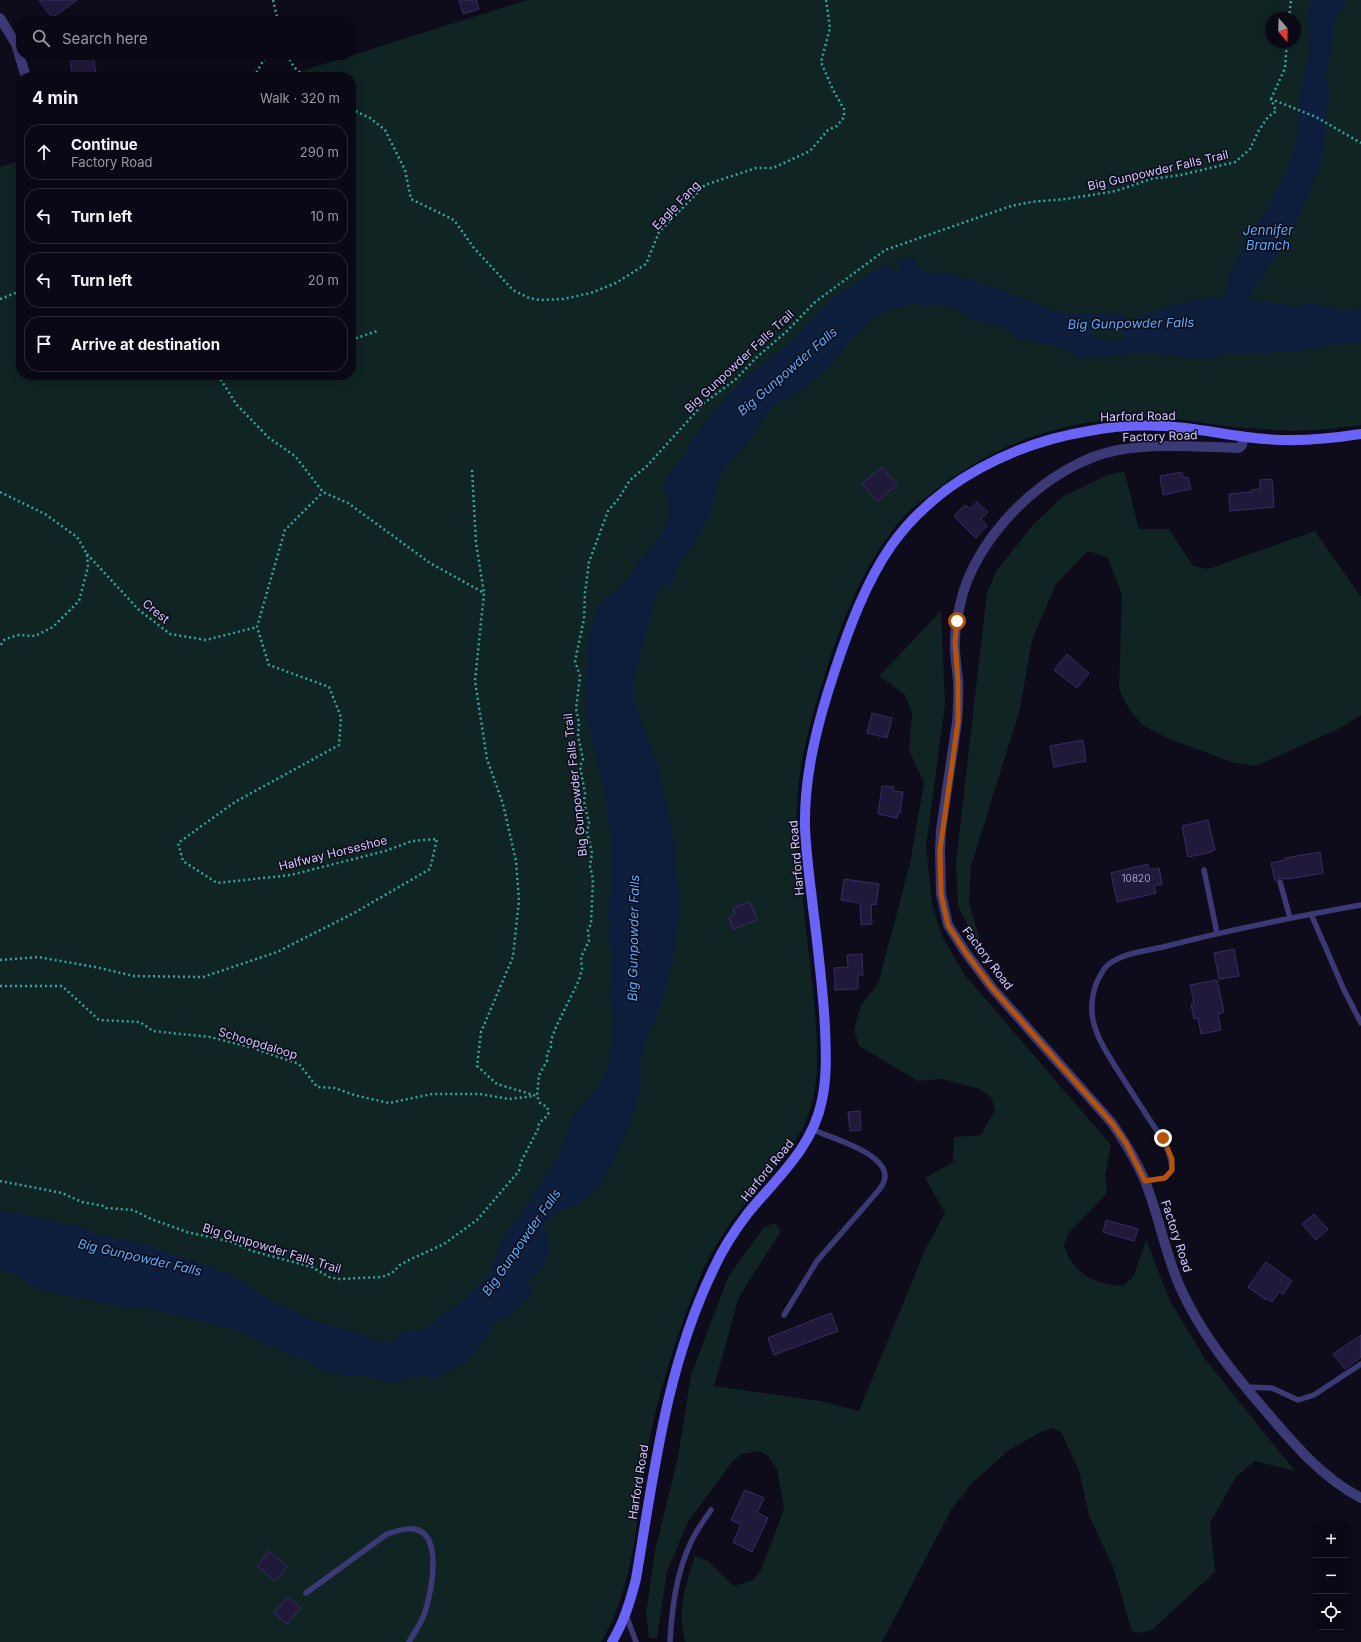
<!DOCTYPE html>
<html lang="en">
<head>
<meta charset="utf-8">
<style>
  body { margin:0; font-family:Inter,sans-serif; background:#181622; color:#f1f3f6 }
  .controls { position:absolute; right:12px; bottom:12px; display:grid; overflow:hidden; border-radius:8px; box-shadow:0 2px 10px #0003 }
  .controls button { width:36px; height:36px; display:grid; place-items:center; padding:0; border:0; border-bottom:1px solid #2a2934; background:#0a0814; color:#f1f3f6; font:20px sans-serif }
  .compass { position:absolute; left:1265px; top:12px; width:36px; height:36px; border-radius:50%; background:#0a0814; box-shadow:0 2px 10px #0003; rotate:160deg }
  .stop { position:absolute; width:12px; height:12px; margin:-9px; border:3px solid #b45309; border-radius:50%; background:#fff }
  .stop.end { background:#b45309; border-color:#fff; box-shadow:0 1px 4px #0008 }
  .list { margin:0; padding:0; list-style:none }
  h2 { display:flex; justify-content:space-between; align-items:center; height:52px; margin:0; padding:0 16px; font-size:17px }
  h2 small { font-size:13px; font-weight:400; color:#999aa0 }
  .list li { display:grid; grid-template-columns:26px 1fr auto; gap:12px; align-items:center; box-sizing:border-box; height:56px; margin:0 8px 8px; padding:0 8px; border:1px solid #2a2934; border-radius:16px }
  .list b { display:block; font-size:15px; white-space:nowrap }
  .list p { margin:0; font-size:13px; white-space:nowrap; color:#999aa0 }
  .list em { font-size:13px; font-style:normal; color:#999aa0 }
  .icon { flex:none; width:22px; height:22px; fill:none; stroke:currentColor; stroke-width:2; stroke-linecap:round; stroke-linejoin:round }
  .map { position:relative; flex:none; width:1361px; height:1642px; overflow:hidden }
  .search { position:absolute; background:#0a0814; box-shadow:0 2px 10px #0003; left:16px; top:16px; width:340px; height:44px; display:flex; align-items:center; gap:10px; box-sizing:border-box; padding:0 14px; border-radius:16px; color:#999aa0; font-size:15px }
  .panel { position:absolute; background:#0a0814; box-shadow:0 2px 10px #0003; left:16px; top:72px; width:340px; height:308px; border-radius:16px }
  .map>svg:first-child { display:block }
  .green { fill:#0f2423; fill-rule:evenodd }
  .water { fill:#0d1f3c; fill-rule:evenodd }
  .building { fill:#20193a; stroke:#382c65 }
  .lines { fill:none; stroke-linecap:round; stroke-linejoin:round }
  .path { stroke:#32a6a0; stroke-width:2.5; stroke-dasharray:2 3; stroke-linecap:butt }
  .service { stroke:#3c3977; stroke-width:5.5 }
  .minor { stroke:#3c3977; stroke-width:10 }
  .secondary { stroke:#6964f7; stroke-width:10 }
  .route { stroke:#b45309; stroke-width:5 }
  .labels { text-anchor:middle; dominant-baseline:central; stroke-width:3; stroke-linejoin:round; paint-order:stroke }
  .number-label { font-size:10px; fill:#a29ccc }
  .street-label { font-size:12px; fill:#cec8fc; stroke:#0e0b1a }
  .water-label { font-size:13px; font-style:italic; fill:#5badf7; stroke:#0e0b1a }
</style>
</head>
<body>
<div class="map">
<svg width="1361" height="1642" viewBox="0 0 1361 1642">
  <rect width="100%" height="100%" fill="#0e0b1a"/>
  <path class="green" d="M527,0H1361V425C1333,429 1305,432 1277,430C1254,429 1232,427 1209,424C1196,422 1181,419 1167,418C1121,416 1070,422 1026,439C989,453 955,474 924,499C918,504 911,509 905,515C864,562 841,622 823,681C810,721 799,762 797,804C796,821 797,839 799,855C802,900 808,945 813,990C816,1025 821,1064 813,1099C804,1142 771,1171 745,1204C726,1228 708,1256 697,1284C675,1339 657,1397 647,1454C636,1517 635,1587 601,1642H0V167L21,160V375H351V77H283ZM1271,18H1295V42H1271Z
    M1124,471L1139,529H1169L1193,566L1208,569L1315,531L1361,597V715L1340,728L1256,766L1234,763L1165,737L1142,725L1129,709L1119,689L1122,595L1108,558L1088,551L1056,584L1032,640L1020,709L971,866L969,903L985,958L958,906L956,862L987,592L997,570L1033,525L1062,497L1105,476Z
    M941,611L945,705L926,846L932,904L942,936L965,975L1111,1145L1105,1177L1107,1193L1068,1234L1064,1246C1075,1275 1093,1284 1123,1286L1134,1276L1146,1239L1170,1301L1205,1359L1295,1471L1255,1461L1236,1477L1210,1523L1215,1572L1153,1629L1142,1633L1132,1631L1112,1564L1089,1516L1079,1471L1061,1432L1053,1428L1041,1432L1009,1450L973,1482L951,1510L882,1642H685C677,1610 685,1586 695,1556L708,1561L734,1586L753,1580L761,1570L784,1509L777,1469L767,1455L759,1451L742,1454L732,1462L688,1522L667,1571L657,1638H649L646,1613L655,1551L678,1456L691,1375L728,1277L764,1227L775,1223L781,1231L739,1297L714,1386L820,1401L859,1411L925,1250L945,1213L925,1178L953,1162L954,1137L981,1135L995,1110L991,1097L979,1089L942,1079L918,1081L859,1046L854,1030L861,1005L878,984L910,863L924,783L909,751L912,712L905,695L879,676Z"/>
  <path class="water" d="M1311,0H1346L1345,5L1338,13L1334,21V32L1326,78L1330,97L1326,111L1324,147L1319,169L1295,227L1248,299L1292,306L1312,303L1340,311L1361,308V342L1340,344L1313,350L1220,355L1200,360L1173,355L1136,353L1096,358H1083L1075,356L1066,349L1018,338L1000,326L972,320L958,310L947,306L913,304L892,309L866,324L862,330L852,337L844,349L827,369L810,384L792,397L777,403L766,415L744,448L726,465L719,478L712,510L696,542L681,560L670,585L661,587L657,592L643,646L635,672L633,691L635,703L658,766L674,839L680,905L674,957L662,1002L655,1021L646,1038L641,1062L642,1079L638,1097L632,1118L614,1161L606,1173L603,1181L595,1191L575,1205L561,1209L545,1222L544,1226L550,1243L549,1252L542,1268L528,1280L529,1285L532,1290L529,1297L510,1315L496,1322L489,1334L480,1344L477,1351L470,1359L442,1376L432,1377L425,1375L389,1383L367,1376H344L320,1370L305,1359L285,1353L273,1346L260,1343L237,1329L219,1326L154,1309L120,1307L86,1299L44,1291L17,1276L0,1269V1209L7,1212L74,1225L96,1233L149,1246L222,1271L233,1277L273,1302L316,1321L363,1335L372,1340L388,1342L395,1341L402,1332L427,1328L437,1319L460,1303L484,1280L491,1270L503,1238L521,1214L552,1167L558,1156L572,1118L600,1084L609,1064L613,1019L610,999L611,958L608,915L611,889L612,843L604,790L586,717L585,703L588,641L590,630L599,606L606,596L622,586L633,573L638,562L658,540L666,524L670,513L669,504L663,488L665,482L672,470L683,457L691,441L727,396L744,378L765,363L789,343L831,299L856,284L865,276L883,266H888L898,273L902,271L898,265L897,261L901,259L912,257L915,259L920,269L928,273H948L985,284L1055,311L1075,314L1120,313L1130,321C1160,308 1193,297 1226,297L1228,276L1250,234L1270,204L1285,176L1292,155L1297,133L1300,93L1309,49L1308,14ZM1092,329H1119L1122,331L1123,335L1121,340C1112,342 1098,340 1091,334Z"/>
  <path class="building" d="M39,0H77L52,18Z
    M459,0H476L479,9L463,14Z
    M69,55H90V57H93L97,77H73Z
    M882,467L897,485L877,501L862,484Z
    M1182,472L1183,478L1188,477L1191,489L1163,495L1160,476Z
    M1272,479L1274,507L1230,511L1229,494L1251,492V490L1260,489V480Z
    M977,502L988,512L981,519L987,526L976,538L954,516L965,505L970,509Z
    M1067,654L1089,673L1077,688L1054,670Z
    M872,713L892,718L887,738L867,733Z
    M1083,740L1086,761L1054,767L1050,746Z
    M882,786L894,787L893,791L903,792L900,813H898L897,818L878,814Z
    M1208,820L1215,850L1211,851L1212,852L1188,857L1182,826Z
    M1320,852L1323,873L1289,879L1279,878L1275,881L1271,863L1286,860L1285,858Z
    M1148,864L1150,870L1159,868L1162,884L1154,886L1156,893L1117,902L1111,873Z
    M844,879L879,884L876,905L871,904L872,924L861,925L860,903L841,900Z
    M750,902L757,920L733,929L729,918L735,915L733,908Z
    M1234,949L1239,976L1219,979L1214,953Z
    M862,954L863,975H858V989L835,990L834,968L848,967L847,955Z
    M1217,980L1224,1012L1218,1014L1221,1030L1201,1034L1198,1018L1194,1019L1191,1004L1194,1003L1190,985Z
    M860,1111L861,1130L850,1131L848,1112Z
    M1314,1214L1328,1229L1316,1240L1302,1224Z
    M1106,1220L1138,1229L1134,1241L1103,1232Z
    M1266,1262L1292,1281L1283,1294L1279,1292L1272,1302L1267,1298L1266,1300L1248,1287Z
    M831,1313L838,1331L774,1355L768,1338Z
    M1361,1335V1357L1345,1369L1333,1354Z
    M745,1490L764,1498L757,1513L768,1518L752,1552L733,1542L741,1525L731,1520Z
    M269,1551L287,1567L275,1581L257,1566Z
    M288,1597L301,1608L287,1624L274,1613Z"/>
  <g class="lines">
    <path class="path" d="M273,0L278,21
      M1289,18L1291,0
      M287,55L294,67L305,77
      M254,77L263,61L270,55
      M1271,99L1285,68L1287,42
      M351,109L370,118L385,130L405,170L411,199L454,220L474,248L513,290L529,298L540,300L563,299L591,293L616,283L646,264L659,232L705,185L756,168H773L810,151L828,130L837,126L844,117V109L833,90L821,62L830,28L826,0
      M0,299L21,291
      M351,340L377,331
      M218,375L236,404L269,438L295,456L323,492L348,503L430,563L484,593L475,681L487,759L503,804L516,861L519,900L513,957L481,1032L477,1066L497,1084L537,1096
      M472,470L476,543L484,593
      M0,492L45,514L77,537L87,554L88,567L79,601L53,627L35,636L19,635L5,639L0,646
      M87,554L139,610L170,634L206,640L257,627
      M0,960L38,957L95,967L134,976L203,977L277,952L354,913L430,869L437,839L412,841L385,851L291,875L217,883L183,861L178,843L235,802L339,745L341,717L329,687L269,665L257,627L285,530L323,492
      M0,986H62L99,1020L140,1022L153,1031L210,1037L249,1047L299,1064L317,1087L335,1088L354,1095L389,1103L432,1094H480L509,1099L534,1096
      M0,1181L62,1193L82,1202L104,1206L106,1208L133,1210L151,1219L187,1232L232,1242L252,1251L312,1267L329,1277L338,1279L382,1277L392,1273L400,1265L409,1260L444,1244L477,1220L519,1171L521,1162L538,1129L539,1123L547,1116L549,1112L547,1107L540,1103L537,1096L539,1075L547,1061V1054L551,1047V1040L556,1027L579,980L582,969L581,957L589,941L588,930L591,924L593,879L590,866L592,853L587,832L589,823L584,802L585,793L580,766L583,759L578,736L579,723L576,709L580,676L575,661L584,619L585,593L589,562L608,511L619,498L630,480L647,466L704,403L736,379L757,357L786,332L814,303L885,250L1011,206L1031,202L1066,199L1116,191L1151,179L1181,175L1235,162L1250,149L1259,130L1268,117L1276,111L1271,99L1316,117L1361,143"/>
    <path class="service" d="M1204,870L1217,933
      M1280,882L1290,918
      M1311,914L1344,990L1361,1023
      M1145,1181L1165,1178L1172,1170C1171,1146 1156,1131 1144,1111C1133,1094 1121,1076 1110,1058C1095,1034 1086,1013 1096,984C1099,978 1103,968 1109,964C1123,953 1146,951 1163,947C1228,930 1294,917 1361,905
      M784,1315L817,1261L879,1190C882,1186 885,1181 885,1176C885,1153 830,1137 813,1130
      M1245,1387L1272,1388L1298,1400L1314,1395L1361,1364
      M306,1593L387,1534C395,1532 405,1527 414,1529C444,1534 431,1592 425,1612C422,1622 414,1633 409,1642
      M626,1615L636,1642
      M670,1642C672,1607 676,1574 691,1542C696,1531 704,1520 711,1510"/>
    <path class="minor" d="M0,18L16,44L26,77
      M1244,437L1242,445L1239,448C1199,447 1158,443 1118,450C1049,463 974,536 960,605C957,617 955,629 955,641C954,654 957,667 958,680C959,694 958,708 957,722L941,830L940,850L941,894L948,925L966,953L993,989L1112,1123C1125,1142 1136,1160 1145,1181C1159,1216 1165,1253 1180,1287C1200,1332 1232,1372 1264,1409C1292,1442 1322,1478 1361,1498"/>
    <path class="secondary" d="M612,1642C624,1622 630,1602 636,1579C654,1473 666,1366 714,1268C723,1248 735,1230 748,1213C777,1178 813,1147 822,1100C827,1077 826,1052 825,1028C823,988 818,948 813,908C810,881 806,854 805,827C804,773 818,721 835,670C849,628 866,582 891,546C936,482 1014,443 1089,431C1120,425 1153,424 1185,428C1212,431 1238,437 1265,439C1297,442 1329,439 1361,434"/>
  </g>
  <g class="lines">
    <path class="route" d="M957,621L955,642L958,682V722L940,850L941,894L948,925L966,953L993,989L1112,1123L1126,1143L1145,1181L1165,1178L1172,1170V1159L1163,1138"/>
  </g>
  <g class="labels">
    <g class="number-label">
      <text x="1136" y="878">10820</text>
    </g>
    <g class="street-label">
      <text transform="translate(1158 170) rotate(-13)">Big Gunpowder Falls Trail</text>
      <text transform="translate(676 205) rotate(-46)">Eagle Fang</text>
      <text transform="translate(739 361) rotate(-43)">Big Gunpowder Falls Trail</text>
      <text transform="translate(1138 416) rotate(-1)">Harford Road</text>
      <text transform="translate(1160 436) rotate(-2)">Factory Road</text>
      <text transform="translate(156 611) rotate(39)">Crest</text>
      <text transform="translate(575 785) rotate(-96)">Big Gunpowder Falls Trail</text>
      <text transform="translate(333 853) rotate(-14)">Halfway Horseshoe</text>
      <text transform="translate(796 858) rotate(-95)">Harford Road</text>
      <text transform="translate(988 958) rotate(53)">Factory Road</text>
      <text transform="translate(258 1043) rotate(17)">Schoopdaloop</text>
      <text transform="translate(767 1170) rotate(-51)">Harford Road</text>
      <text transform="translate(1177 1236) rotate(72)">Factory Road</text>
      <text transform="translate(272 1248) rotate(17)">Big Gunpowder Falls Trail</text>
      <text transform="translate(638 1482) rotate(-81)">Harford Road</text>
    </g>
    <g class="water-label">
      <text x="1268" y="230">Jennifer<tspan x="1268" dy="15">Branch</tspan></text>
      <text transform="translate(1131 323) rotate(-1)">Big Gunpowder Falls</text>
      <text transform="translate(787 371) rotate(-41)">Big Gunpowder Falls</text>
      <text transform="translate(633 938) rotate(-89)">Big Gunpowder Falls</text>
      <text transform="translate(521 1242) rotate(-55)">Big Gunpowder Falls</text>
      <text transform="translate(140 1257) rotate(13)">Big Gunpowder Falls</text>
    </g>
  </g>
</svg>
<div class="controls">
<button>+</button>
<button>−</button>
<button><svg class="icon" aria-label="locate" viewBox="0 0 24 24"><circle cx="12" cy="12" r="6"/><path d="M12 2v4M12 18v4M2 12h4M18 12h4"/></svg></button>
</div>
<svg class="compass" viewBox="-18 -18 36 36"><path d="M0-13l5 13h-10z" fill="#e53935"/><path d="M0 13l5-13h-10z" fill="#999aa0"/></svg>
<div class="stop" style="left:957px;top:621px"></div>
<div class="stop end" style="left:1163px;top:1138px"></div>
<div class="search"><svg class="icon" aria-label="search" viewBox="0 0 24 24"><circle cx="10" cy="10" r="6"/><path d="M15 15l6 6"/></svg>Search here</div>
<section class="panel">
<h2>4 min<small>Walk · 320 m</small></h2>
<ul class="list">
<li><svg class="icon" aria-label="ahead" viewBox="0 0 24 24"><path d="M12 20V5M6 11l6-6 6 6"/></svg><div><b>Continue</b><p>Factory Road</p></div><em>290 m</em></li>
<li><svg class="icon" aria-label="left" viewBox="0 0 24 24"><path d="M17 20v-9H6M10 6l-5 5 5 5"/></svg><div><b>Turn left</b></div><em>10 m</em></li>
<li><svg class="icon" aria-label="left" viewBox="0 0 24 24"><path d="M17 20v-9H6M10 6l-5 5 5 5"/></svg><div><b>Turn left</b></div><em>20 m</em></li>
<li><svg class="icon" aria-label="arrive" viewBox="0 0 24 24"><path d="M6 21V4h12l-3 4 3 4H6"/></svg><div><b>Arrive at destination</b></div></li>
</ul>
</section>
</div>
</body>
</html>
